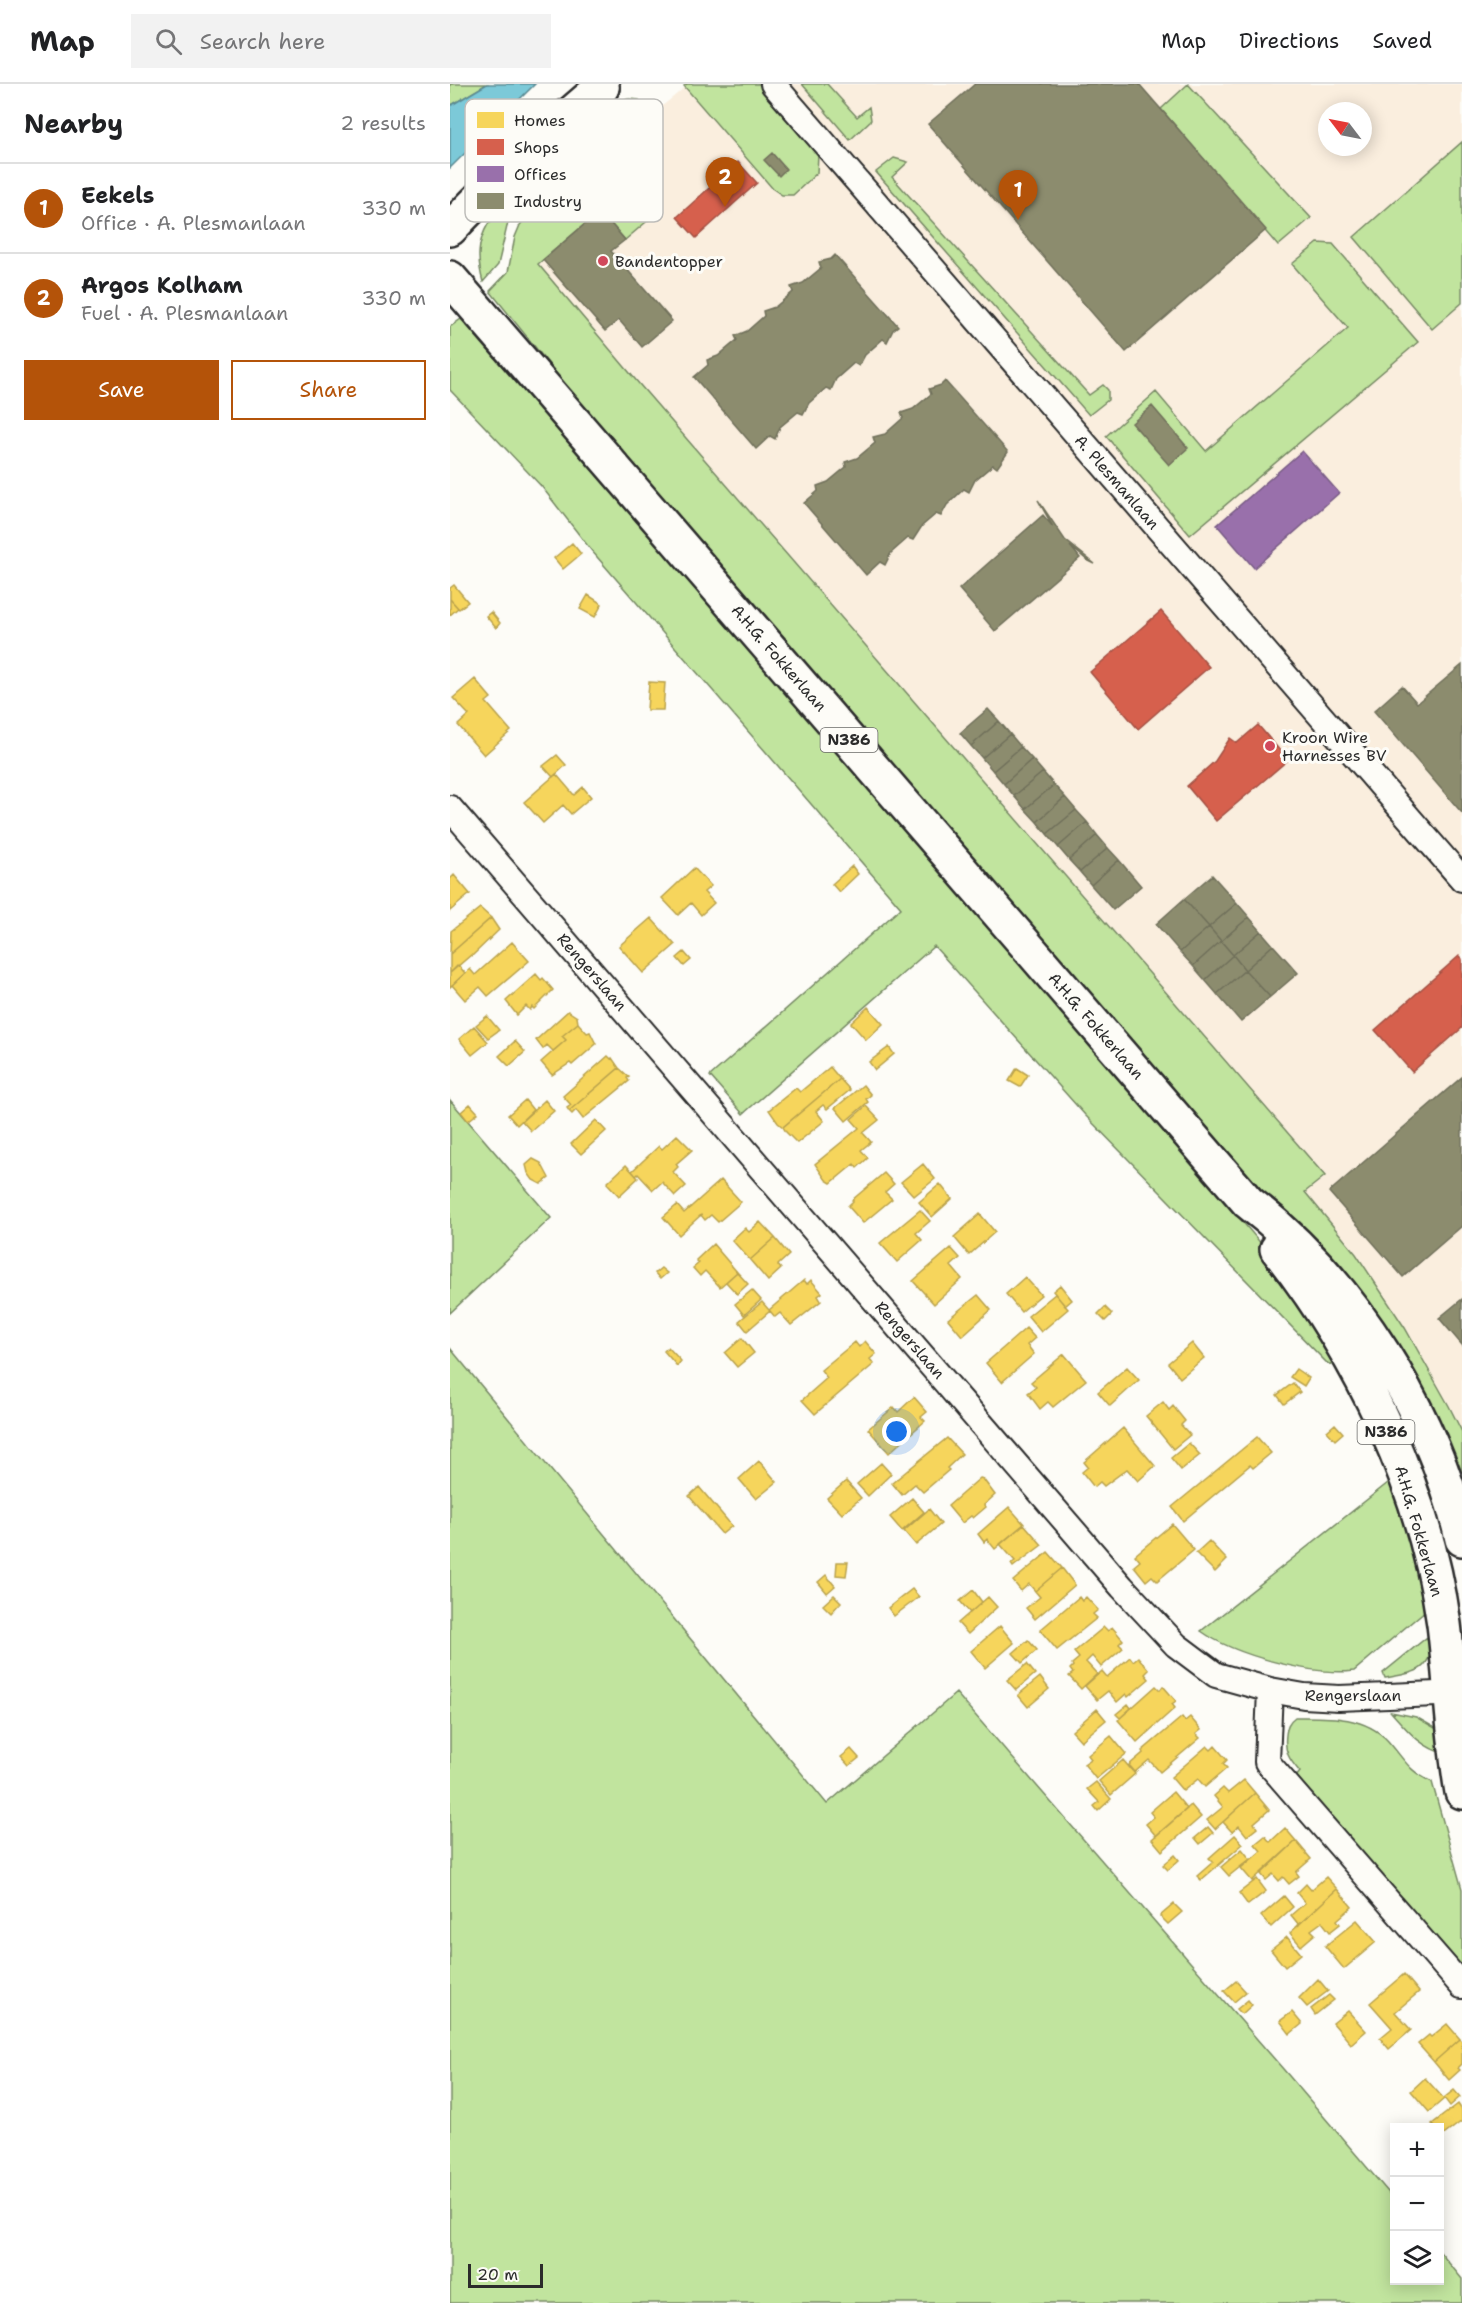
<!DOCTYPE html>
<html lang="en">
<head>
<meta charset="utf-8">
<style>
  body { margin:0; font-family:"Shantell Sans",sans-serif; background:#f2f2f2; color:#202124 }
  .controls { position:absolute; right:18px; bottom:18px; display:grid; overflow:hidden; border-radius:0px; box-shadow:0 3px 15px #0003 }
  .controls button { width:54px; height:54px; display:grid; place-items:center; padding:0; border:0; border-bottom:2px solid #e0e0e0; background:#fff; color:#202124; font:30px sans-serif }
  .compass { position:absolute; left:868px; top:18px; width:54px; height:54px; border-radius:50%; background:#fff; box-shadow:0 3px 15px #0003; rotate:302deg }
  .scale { position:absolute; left:18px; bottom:15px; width:75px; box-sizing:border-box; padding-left:6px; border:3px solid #2b2b2b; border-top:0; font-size:16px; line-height:21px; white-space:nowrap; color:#2b2b2b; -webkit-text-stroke:4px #fdfcf7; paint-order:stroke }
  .you { position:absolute; left:447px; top:1348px; width:21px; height:21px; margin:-15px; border:4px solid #fff; border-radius:50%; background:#1a73e8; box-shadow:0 0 0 9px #1a73e833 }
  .badge { display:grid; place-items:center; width:39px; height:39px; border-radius:50%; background:#b45309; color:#fff; font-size:20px; font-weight:700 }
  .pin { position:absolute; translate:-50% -50px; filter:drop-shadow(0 2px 3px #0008) }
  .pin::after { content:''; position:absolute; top:32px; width:21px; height:18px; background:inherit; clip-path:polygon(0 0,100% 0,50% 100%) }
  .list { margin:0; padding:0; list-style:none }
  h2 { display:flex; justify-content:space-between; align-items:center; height:78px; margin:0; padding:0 24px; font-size:26px }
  h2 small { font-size:20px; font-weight:400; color:#757577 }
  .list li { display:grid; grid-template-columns:39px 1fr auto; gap:18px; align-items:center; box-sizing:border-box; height:90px; padding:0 24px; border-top:2px solid #e0e0e0 }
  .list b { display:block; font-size:22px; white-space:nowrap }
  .list p { margin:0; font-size:20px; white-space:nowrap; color:#757577 }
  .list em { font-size:20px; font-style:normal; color:#757577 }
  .actions { display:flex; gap:12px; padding:18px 24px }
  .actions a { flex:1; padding:14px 0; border:2px solid #b45309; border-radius:0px; text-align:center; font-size:21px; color:#b45309 }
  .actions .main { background:#b45309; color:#fff }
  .icon { flex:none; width:33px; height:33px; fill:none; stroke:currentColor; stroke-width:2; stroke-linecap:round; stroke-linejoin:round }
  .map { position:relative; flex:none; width:1012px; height:2219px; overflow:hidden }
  header { display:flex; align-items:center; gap:36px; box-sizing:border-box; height:84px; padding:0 30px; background:#fff; border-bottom:2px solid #e0e0e0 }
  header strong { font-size:28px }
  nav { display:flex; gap:33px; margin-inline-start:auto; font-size:21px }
  .search { width:420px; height:54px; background:#f2f2f2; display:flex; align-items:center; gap:15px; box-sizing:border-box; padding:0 21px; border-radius:0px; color:#757577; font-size:22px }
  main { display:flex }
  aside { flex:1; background:#fff }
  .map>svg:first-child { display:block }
  .built { fill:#faeede; fill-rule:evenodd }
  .green { fill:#c1e49e; stroke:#768864; stroke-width:1.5 }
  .water { fill:#7bc9d8; stroke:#5b8a93; stroke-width:1.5 }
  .homes { fill:#f6d55c; stroke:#b9a24d; stroke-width:1.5 }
  .shops { fill:#d6604d; stroke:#a35043; stroke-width:1.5 }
  .offices { fill:#9970ab; stroke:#785b85; stroke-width:1.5 }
  .industry { fill:#8c8c6e; stroke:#6f6f5a; stroke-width:1.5 }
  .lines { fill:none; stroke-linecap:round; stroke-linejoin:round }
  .street-casing { stroke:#2b2b2b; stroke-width:28 }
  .primary-casing { stroke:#2b2b2b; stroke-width:38 }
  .highway-casing { stroke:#2b2b2b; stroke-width:38 }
  .street { stroke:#fdfcf7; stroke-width:24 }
  .primary { stroke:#fdfcf7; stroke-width:33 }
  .highway { stroke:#fdfcf7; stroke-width:33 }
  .poi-dot { fill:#d1495b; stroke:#fdfcf7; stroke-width:2 }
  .labels { text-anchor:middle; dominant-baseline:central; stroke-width:6; stroke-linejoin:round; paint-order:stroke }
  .shield { fill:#fdfcf7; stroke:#6a6a68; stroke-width:1.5 }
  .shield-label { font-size:15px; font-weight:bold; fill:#2b2b2b }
  .poi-label { font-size:16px; fill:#2b2b2b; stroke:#fdfcf7; text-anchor:start }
  .street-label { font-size:16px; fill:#2b2b2b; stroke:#fdfcf7 }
  .key { fill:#fdfcf7; stroke:#bebdba; stroke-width:1.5 }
  .key-label { font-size:16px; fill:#2b2b2b }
</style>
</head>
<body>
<header>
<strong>Map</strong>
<div class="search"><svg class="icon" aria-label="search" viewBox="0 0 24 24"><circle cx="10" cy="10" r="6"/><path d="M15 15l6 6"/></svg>Search here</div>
<nav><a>Map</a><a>Directions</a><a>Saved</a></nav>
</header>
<main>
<aside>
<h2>Nearby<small>2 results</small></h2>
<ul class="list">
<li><span class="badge">1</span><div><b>Eekels</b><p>Office · A. Plesmanlaan</p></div><em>330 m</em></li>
<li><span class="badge">2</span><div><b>Argos Kolham</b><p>Fuel · A. Plesmanlaan</p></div><em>330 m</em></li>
</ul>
<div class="actions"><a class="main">Save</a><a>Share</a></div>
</aside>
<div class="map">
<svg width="1012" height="2219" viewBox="0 0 1012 2219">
  <rect width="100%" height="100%" fill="#fdfcf7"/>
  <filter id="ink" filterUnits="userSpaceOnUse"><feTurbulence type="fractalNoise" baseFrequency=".0167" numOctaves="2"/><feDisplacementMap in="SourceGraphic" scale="12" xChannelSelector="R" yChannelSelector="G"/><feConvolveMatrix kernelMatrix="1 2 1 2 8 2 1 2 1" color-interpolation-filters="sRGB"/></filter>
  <g filter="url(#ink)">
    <path class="built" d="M239,0H1012V1361L973,1281L67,166L86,126ZM877,27H913V63H877Z"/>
    <path class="green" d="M0,0H37L0,22Z
      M237,0H309L368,70L367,89L343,111H332L323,105L234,2Z
      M352,0H377L407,33L419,23L421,36L400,56Z
      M738,0L861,134L828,162L711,25Z
      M179,15L189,16L190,18L117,79L69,124L58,138L48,181L33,198C27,176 27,159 38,140L106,73L174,16Z
      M201,24L205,29L156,71L209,127L175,156L150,127L88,180L190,301L875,1092L855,1108L906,1170L955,1244L999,1322L1012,1348V1398L831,1127L754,1042L177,377L40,207L58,188L65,153L70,141L79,129L140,74Z
      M1012,58V219L982,245L904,153Z
      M444,74L458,78L442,93L639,311L653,301L658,306V316L639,331L426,88Z
      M868,159L883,160L968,258L740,451L656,352L706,308L756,367L898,244L842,180Z
      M11,235L717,1049L848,1203L902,1289L877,1279L635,1031L484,862L293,1030L260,992L451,824L141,466L92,403L0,306V243Z
      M0,1016L101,1134L0,1229Z
      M0,1264L377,1720L506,1609L840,1993L944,2115V2196H990V2168L1012,2195V2219H0Z
      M948,1391L976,1526L904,1587C863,1592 784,1571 751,1547Z
      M986,1551C979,1588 969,1588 935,1594L933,1589L976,1554Z
      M941,1628L966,1633L994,1649L996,1670C971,1664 958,1647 941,1628Z
      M845,1633C877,1633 914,1631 938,1657C954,1675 958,1687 982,1698L1012,1805V1891L845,1694L850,1688C839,1675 834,1668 836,1651C837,1643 838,1638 845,1633Z"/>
    <path class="water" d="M37,0H85L0,84V22Z"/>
    <path class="homes" d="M122,459L131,470L113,485L104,474Z
      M4,501L18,518L9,525L0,515V504Z
      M138,511L152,520L145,533L130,525Z
      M0,515L8,524L0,531Z
      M41,528L50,539L46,544L36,532Z
      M25,595L41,614L36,618L61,647L34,671L8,641L19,631L3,614Z
      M199,598L215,599L213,626H197Z
      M107,671L116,681L103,693L93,682Z
      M106,690L124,711L133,703L141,713L121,730L113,721L93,739L74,718Z
      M402,782L408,790L389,808L382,800Z
      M244,784L261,802L254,808L264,819L251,831L241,819L228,831L212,814Z
      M4,791L20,810L0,827V795Z
      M30,824L41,834L0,870L1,847Z
      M41,834L49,846L22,872L21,871L0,889V870Z
      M201,834L225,861L193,889L169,862Z
      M62,858L79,877L38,912L30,903L15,916L2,901L20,885L25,891Z
      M234,868L241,876L234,882L227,874Z
      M8,881L15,889L0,903V889Z
      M86,890L91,896L93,894L103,906L84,925L82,923L80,926L76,922L67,931L56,917Z
      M418,923L433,940L416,956L401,939Z
      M118,927L127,933L128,939L112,952L116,956L103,967L97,961L93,965L86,956Z
      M37,932L49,946L38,954L26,941Z
      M128,939L137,949L140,948L146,960L122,981L120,979L102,991L91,978L116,956L112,952Z
      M24,942L38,958L22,971L9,955Z
      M65,957L75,968L59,982L49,972Z
      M439,963L444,970L425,986L419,978Z
      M158,972L161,975L162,974L169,984L119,1027L117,1024L121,1021L113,1012Z
      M380,983L390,995L333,1043L328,1039L319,1026L346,1004L350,1008Z
      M169,984L179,993L177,994L179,997L133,1035L126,1026L122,1030L119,1027Z
      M567,984L578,991L570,1003L559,997Z
      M390,995L400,1006L377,1025L373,1021L366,1027L374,1037L347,1059L336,1048L333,1043Z
      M413,1001L421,1011L416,1015L418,1018L396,1037L385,1024Z
      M75,1016L83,1026L67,1041L58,1031Z
      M95,1016L104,1027L81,1047L72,1037Z
      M20,1020L28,1029L18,1037L11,1028Z
      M416,1022L429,1036L413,1049L421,1058L411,1066L418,1074L407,1084L404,1080L381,1099L376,1096L365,1080L409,1044L401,1035Z
      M146,1036L156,1047L131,1070L121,1060Z
      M227,1051L242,1066L226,1080L228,1083L223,1088L236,1102L225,1112L212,1098L203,1106L188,1090L186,1092L182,1087L209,1062L212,1065Z
      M83,1075L91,1079L99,1094L91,1100L83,1096L78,1089L76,1081Z
      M473,1080L485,1095L464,1112L451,1098Z
      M176,1081L188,1094L169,1112L157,1099Z
      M434,1089L444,1100L435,1108L442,1115L413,1139L398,1122L403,1117L402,1116Z
      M271,1096L291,1118L268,1138L261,1131L255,1136L251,1131L229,1151L213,1133L227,1121L234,1129Z
      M490,1100L502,1115L482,1133L469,1118Z
      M470,1126L480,1137L466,1149L472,1156L447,1178L430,1159Z
      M530,1130L545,1148L519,1171L504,1153Z
      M310,1138L325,1154L300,1176L282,1156L295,1144L299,1148Z
      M325,1154L339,1171L328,1181L331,1185L318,1197L300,1176Z
      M263,1160L287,1188L270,1203L255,1187L250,1192L243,1184L249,1179L246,1176Z
      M501,1164L510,1174L501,1182L512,1195L484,1220L463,1197Z
      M211,1184L217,1189L210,1195L205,1189Z
      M287,1188L298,1200L287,1210L276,1198Z
      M575,1193L591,1211L571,1228L556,1210Z
      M354,1196L357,1200L361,1196L372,1209L368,1212L371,1217L341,1241L330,1229L325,1233L320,1227L297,1247L289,1237L312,1218L319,1226Z
      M610,1201L622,1216L615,1222L603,1207Z
      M302,1206L311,1216L294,1231L285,1220Z
      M605,1210L618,1225L591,1248L578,1232Z
      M528,1211L541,1226L512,1252L498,1235Z
      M655,1223L662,1230L655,1237L648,1230Z
      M576,1244L585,1254L577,1261L584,1270L552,1298L536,1279Z
      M292,1254L304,1269L287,1283L275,1269Z
      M415,1257L426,1270L420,1275L424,1280L365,1330L352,1316L377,1294L371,1286L405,1258L409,1263Z
      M742,1259L754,1274L730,1294L718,1279Z
      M218,1263L231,1277L227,1282L214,1267Z
      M614,1270L636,1296L603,1323L598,1318L590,1325L578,1309L586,1303L581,1298Z
      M677,1283L689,1296L660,1322L648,1308Z
      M846,1285L859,1294L854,1302L840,1293Z
      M843,1299L850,1308L834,1320L827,1311Z
      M464,1313L477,1328L471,1333L475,1337L439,1369L418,1345L444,1323L448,1328Z
      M713,1318L719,1326L723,1322L735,1337L731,1341L740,1351L723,1365L696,1332Z
      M885,1340L893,1349L885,1356L877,1347Z
      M673,1344L705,1382L688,1397L677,1385L654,1402L650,1398L644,1403L632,1388L638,1383L634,1378Z
      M807,1353L821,1369L803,1384L800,1381L733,1437L722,1423Z
      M497,1354L512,1370L497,1384L499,1386L473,1408L465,1400L452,1411L442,1399Z
      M739,1359L750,1371L731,1386L721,1374Z
      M309,1377L327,1398L306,1415L289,1395Z
      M431,1379L441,1390L418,1412L407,1400Z
      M530,1394L533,1395L545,1411L534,1421L536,1423L523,1434L521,1432L512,1439L498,1422Z
      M396,1397L411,1414L392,1430L377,1414Z
      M249,1403L282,1442L272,1450L239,1412Z
      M462,1414L474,1428L452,1447L440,1433Z
      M559,1423L574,1440L545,1465L537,1455L534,1458L528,1450Z
      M479,1425L491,1440L466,1461L454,1447Z
      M574,1440L592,1461L563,1483L561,1480L565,1477L550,1460Z
      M722,1440L744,1466L707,1497L702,1492L696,1497L684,1482L690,1477L685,1471Z
      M759,1457L777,1476L765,1488L746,1469Z
      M598,1468L612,1484L585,1507L579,1500L571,1507L563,1497Z
      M387,1478H398L396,1492L386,1491Z
      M612,1484L625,1501L585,1535L576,1524L590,1513L585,1507Z
      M376,1491L385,1502L377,1509L368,1498Z
      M462,1505L469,1513L444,1532L438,1524Z
      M523,1506L532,1518L520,1529L510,1517Z
      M384,1511L391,1518L381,1529L373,1521Z
      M538,1513L547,1523L518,1550L508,1539Z
      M629,1513L632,1517L636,1513L648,1526L643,1530L647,1534L607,1566L590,1546Z
      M550,1542L564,1559L535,1584L521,1567Z
      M654,1543L658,1547L662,1543L673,1556L669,1560L673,1564L651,1583L642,1572L636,1578L647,1590L631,1605L619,1592L623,1589L620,1585L623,1582L622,1580L629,1574L624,1568Z
      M578,1556L587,1566L572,1579L563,1569Z
      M680,1573L683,1577L688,1573L699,1586L695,1590L699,1595L678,1613L676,1610L667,1618L658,1607L647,1616L635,1602L652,1587L657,1593Z
      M577,1580L585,1590L566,1606L557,1596Z
      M590,1593L599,1605L578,1623L568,1611Z
      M706,1602L710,1606L713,1602L726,1617L722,1620L725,1624L687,1658L668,1636Z
      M678,1620L681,1624L670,1634L666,1630Z
      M647,1625L656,1636L631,1657L622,1647Z
      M732,1633L735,1637L740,1633L751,1646L746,1650L750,1654L710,1688L699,1676L685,1688L679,1681L693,1669L692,1667Z
      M661,1652L676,1670L646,1695L634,1680L641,1675L638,1671Z
      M757,1662L761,1666L765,1662L777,1676L773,1680L777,1684L755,1703L748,1695L733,1707L721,1693Z
      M401,1665L409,1674L399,1682L391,1673Z
      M673,1676L685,1690L661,1711L649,1697Z
      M794,1696L805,1709L765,1745L757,1736L773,1723L764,1712L773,1704L778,1709Z
      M646,1698L661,1715L648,1727L644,1722L649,1718L637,1705Z
      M723,1708L737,1725L706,1752L696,1740L704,1733L700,1728Z
      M805,1709L819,1726L804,1739L807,1744L797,1752L789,1742L782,1748L773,1738Z
      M741,1721L751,1733L712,1767L702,1755Z
      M758,1743L763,1749L750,1760L745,1754Z
      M835,1744L846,1757L802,1797L791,1784L811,1767L805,1760L815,1752L820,1758Z
      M785,1751L793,1760L751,1796L747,1792L763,1778L759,1774Z
      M846,1757L861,1775L846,1788L849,1792L839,1800L833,1793L829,1797L823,1790L816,1796L811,1790Z
      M792,1765L800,1775L779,1792L771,1783Z
      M725,1771L729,1776L718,1786L713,1781Z
      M876,1793L887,1805L843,1846L849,1841L841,1831L855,1819L847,1809L856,1800L861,1806Z
      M807,1795L816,1807L798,1821L789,1809Z
      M887,1805L902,1823L887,1836L890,1840L880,1848L872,1838L861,1846L865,1850L851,1862L840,1849Z
      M834,1812L843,1823L821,1843L811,1832Z
      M724,1820L732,1828L718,1840L710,1832Z
      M907,1836L926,1858L894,1885L875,1862Z
      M837,1853L851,1870L835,1883L821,1866Z
      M954,1890L969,1908L945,1928L961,1946L939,1965L930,1954L942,1944L920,1919Z
      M868,1895L878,1907L857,1923L849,1914Z
      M786,1897L796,1908L784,1918L774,1907Z
      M879,1911L884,1916L865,1931L861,1925Z
      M798,1916L802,1921L792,1930L787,1925Z
      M898,1927L916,1947L901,1960L883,1939Z
      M842,1928L852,1940L840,1950L830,1937Z
      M997,1940L1010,1955L984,1978L968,1960L979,1951L981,1953Z
      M1010,1955L1012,1957V1980L1008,1984L1010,1986L999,1996L984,1978Z
      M975,1994L994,2015L979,2028L961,2007Z
      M1004,2006L1010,2013L1000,2022L994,2014Z
      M1008,2020L1012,2026V2037L991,2053L990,2044H984L982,2040Z"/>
    <path class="shops" d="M288,78L307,99L246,154L227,133Z
      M711,527L759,583L688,645L640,588Z
      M808,641L838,676L766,737L737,702L765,677L780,654L787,659Z
      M1009,872L1012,875V944L962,988L925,946Z"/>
    <path class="offices" d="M852,367L889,409L804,484L767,441Z"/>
    <path class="industry" d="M525,0H689L816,146L676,268L478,40Z
      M322,69L336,85L329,92L314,76Z
      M150,127L175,156L161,167L222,237L192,263L169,236L155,247L93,176Z
      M385,171L448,242L443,246L437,258L433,255L415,271L409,282L404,279L386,295L381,306L376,304L359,319L353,330L348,328L330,343L325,355L320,352L306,365L244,293L258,281L257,276L268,272L287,256L285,252L297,247L314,232L313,227L325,223L343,208L341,203L353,199L371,184L369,178L381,175Z
      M495,297L558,368L547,384L543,381L525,396L519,408L514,405L497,421L491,432L486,430L472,442L463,456L458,454L441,469L435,481L430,478L416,491L354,419L368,407L367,402L378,398L396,383L395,378L407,374L425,359L423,353L435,350L453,334L451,329L463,325L481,310L479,305L491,301Z
      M702,322L738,364L719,381L682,339Z
      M588,416L615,456L645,480L637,476L620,462L630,474L545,547L509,505L593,431L603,443Z
      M1012,581V729L924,627L952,602L967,619Z
      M538,625L549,637L521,662L510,649Z
      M549,637L560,650L532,674L521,662Z
      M560,650L571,663L543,687L532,674Z
      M571,663L582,675L554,700L543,687Z
      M582,675L593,688L564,712L554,700Z
      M593,688L604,701L575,725L564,712Z
      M604,701L615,713L587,738L575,725Z
      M615,713L626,726L597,750L587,738Z
      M626,726L637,738L608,763L597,750Z
      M637,738L647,751L619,776L608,763Z
      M647,751L658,764L630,788L619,776Z
      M658,764L669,776L641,801L630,788Z
      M669,776L691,802L663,826L641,801Z
      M762,791L787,819L759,843L734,815Z
      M734,815L759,843L730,868L706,840Z
      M787,819L799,833L771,857L759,843Z
      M799,833L811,847L783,871L771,857Z
      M759,843L771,857L743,882L730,868Z
      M811,847L823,861L795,886L783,871Z
      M771,857L783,871L755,896L743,882Z
      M823,861L848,889L820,913L795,886Z
      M783,871L795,886L767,910L755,896Z
      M795,886L820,913L791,938L767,910Z
      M1012,993V1142L953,1193L879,1108Z
      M1012,1215V1261L989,1234Z"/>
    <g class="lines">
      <g class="street-casing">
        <path id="street" d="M323,0L1012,795
          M0,724L672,1503L726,1561L766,1591L820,1606L854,1612L889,1614L1012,1609
          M820,1606L817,1678L1012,1902"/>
      </g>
      <g class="primary-casing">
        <path id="primary" d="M0,145C48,94 99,48 152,3
          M0,194L798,1118C901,1197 983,1328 1012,1455
          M827,1165C911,1272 975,1405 994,1540C1001,1596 1002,1652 1012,1708"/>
      </g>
      <g class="highway-casing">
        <path id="highway" d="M150,0L152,3"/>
      </g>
      <use href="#street" class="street"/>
      <use href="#primary" class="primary"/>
      <use href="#highway" class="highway"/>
    </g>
  </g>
  <g class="poi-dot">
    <circle cx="153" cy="177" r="6"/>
    <circle cx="820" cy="662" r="6"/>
  </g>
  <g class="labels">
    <g class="shield">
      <rect x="370.5" y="644" width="57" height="24" rx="4.5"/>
      <rect x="907.5" y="1336" width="57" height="24" rx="4.5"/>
    </g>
    <g class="shield-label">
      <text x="399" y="656">N386</text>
      <text x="936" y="1348">N386</text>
    </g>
    <g class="poi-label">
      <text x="165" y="177">Bandentopper</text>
      <text x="832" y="653">Kroon Wire<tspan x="832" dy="18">Harnesses BV</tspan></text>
    </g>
    <g class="street-label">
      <text transform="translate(667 398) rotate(49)">A. Plesmanlaan</text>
      <text transform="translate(329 574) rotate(49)">A.H.G. Fokkerlaan</text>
      <text transform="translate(142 888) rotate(49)">Rengerslaan</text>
      <text transform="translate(646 942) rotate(49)">A.H.G. Fokkerlaan</text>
      <text transform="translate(460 1256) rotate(49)">Rengerslaan</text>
      <text transform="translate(969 1447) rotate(74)">A.H.G. Fokkerlaan</text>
      <text x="903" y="1611">Rengerslaan</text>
    </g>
  </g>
  <rect x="15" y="15" width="198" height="123" rx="9" class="key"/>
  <rect x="27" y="28" width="27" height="16" fill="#f6d55c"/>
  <rect x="27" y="55" width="27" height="16" fill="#d6604d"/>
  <rect x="27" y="82" width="27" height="16" fill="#9970ab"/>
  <rect x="27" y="109" width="27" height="16" fill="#8c8c6e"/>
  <g class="key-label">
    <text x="64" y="42">Homes</text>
    <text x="64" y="69">Shops</text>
    <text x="64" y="96">Offices</text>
    <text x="64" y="123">Industry</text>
  </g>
</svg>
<div class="controls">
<button>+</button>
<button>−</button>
<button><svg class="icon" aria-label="layers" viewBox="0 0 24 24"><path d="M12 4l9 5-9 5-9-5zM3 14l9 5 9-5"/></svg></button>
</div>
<svg class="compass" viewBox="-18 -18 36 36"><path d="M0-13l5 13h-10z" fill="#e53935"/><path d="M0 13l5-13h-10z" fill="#757577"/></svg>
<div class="scale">20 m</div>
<div class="you"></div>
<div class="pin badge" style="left:568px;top:136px">1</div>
<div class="pin badge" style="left:275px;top:123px">2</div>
</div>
</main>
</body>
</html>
